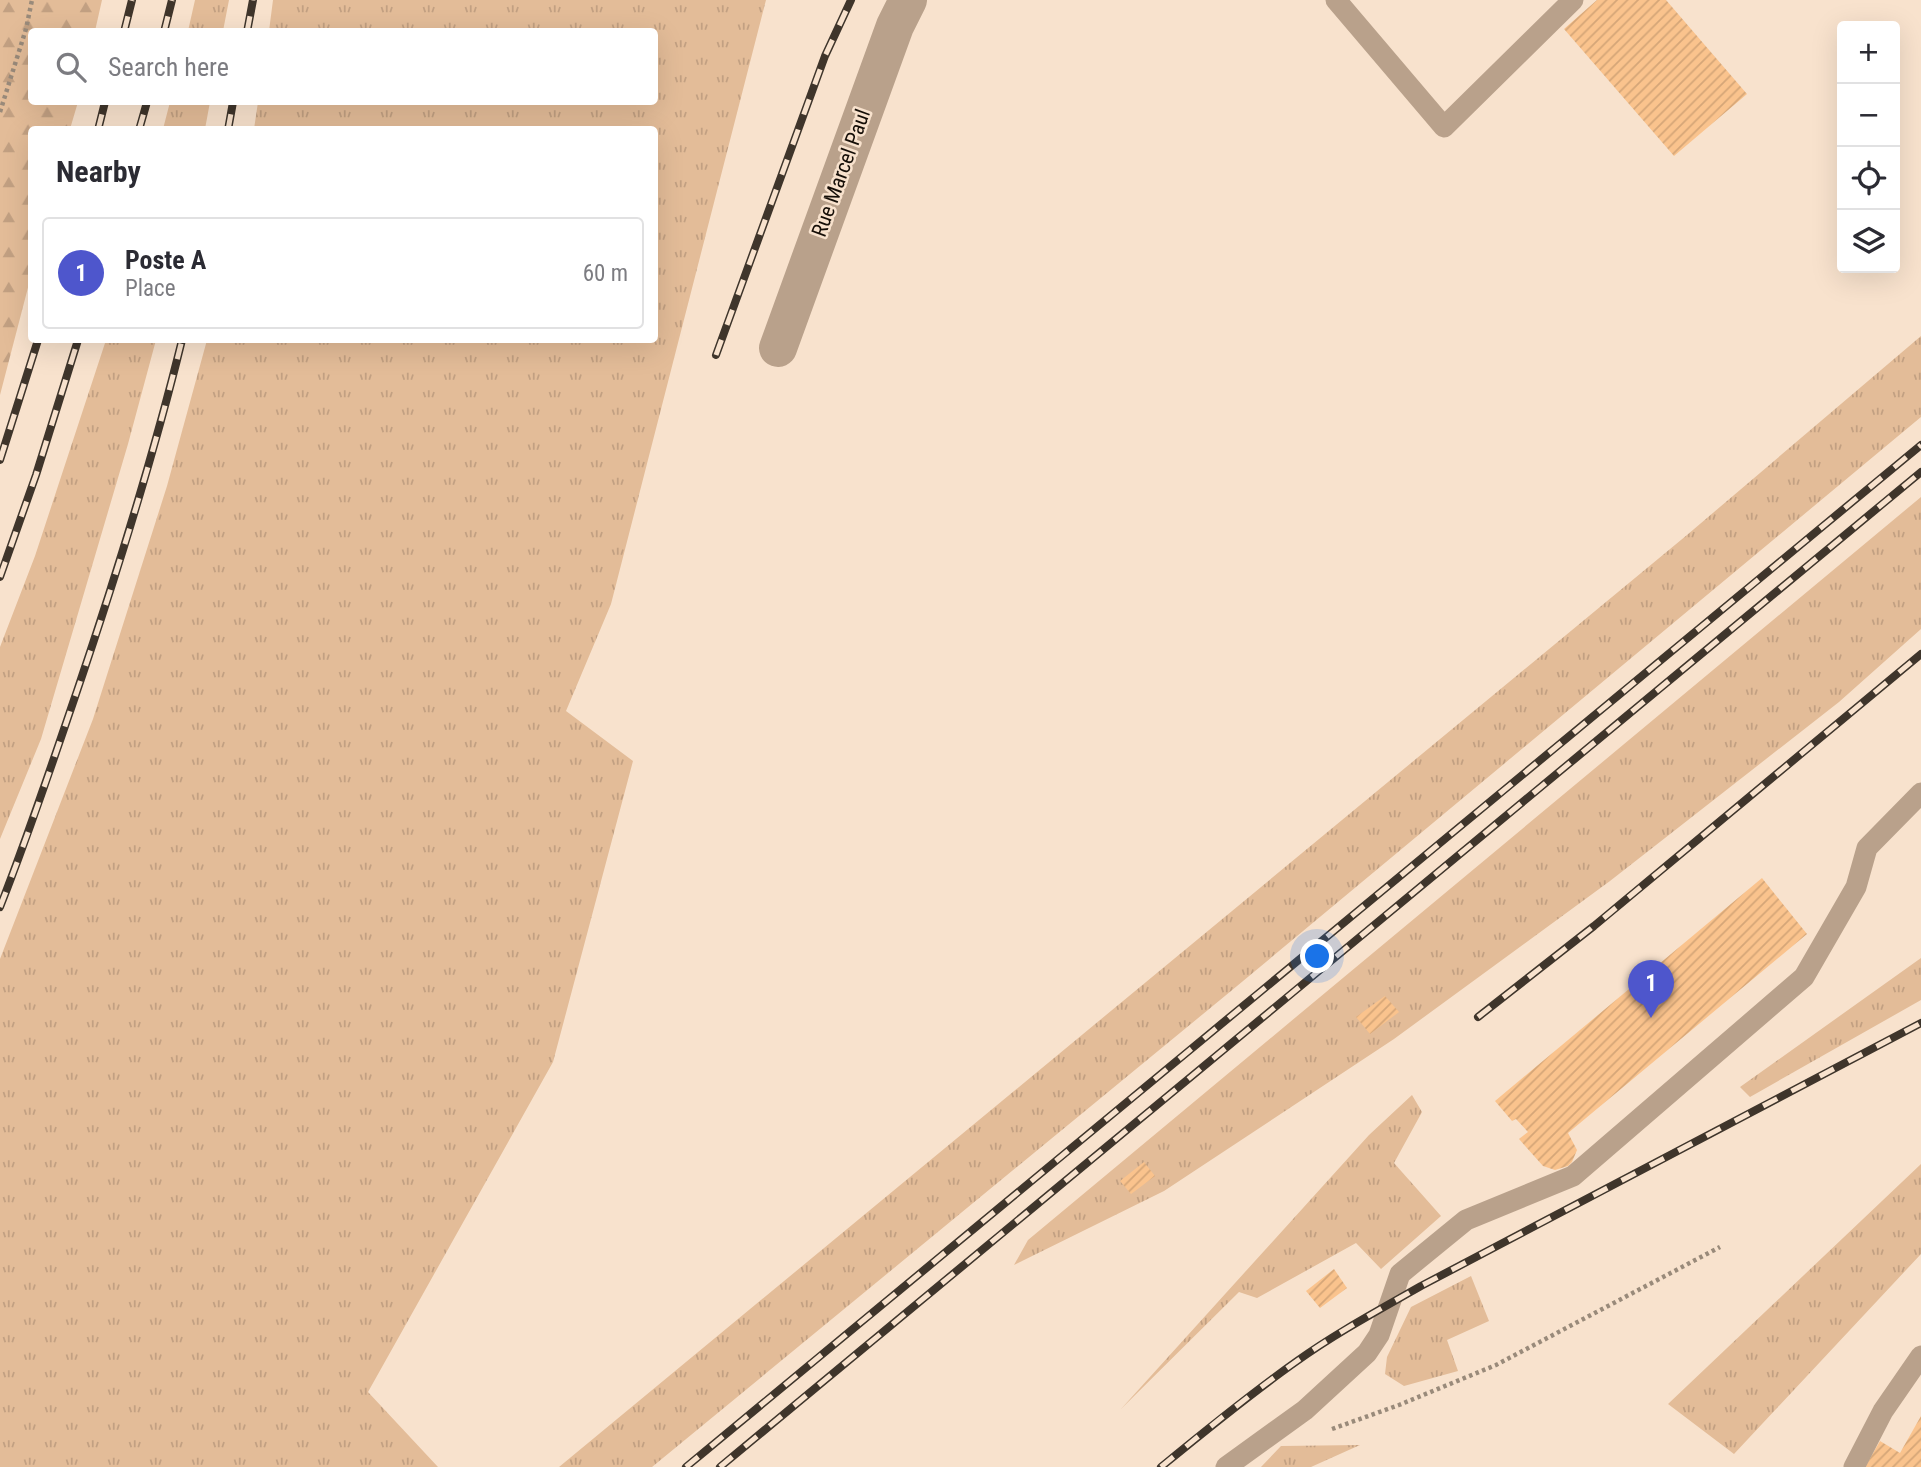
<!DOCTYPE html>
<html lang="en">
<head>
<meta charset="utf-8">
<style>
  body { margin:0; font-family:"Roboto Condensed",sans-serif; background:#f7f7f7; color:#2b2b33 }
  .controls { position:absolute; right:21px; top:21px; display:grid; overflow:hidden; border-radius:7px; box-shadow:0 7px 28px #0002 }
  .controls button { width:63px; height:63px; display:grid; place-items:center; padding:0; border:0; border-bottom:2px solid #e1e1e2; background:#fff; color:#2b2b33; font:35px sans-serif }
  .you { position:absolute; left:1318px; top:957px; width:24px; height:24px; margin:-18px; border:5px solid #fff; border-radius:50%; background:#1a73e8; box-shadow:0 0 0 10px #1a73e833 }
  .badge { display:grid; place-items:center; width:46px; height:46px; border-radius:50%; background:#4e56cc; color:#fff; font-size:23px; font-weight:700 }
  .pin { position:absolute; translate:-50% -58px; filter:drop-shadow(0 2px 4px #0008) }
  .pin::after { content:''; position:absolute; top:37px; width:24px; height:21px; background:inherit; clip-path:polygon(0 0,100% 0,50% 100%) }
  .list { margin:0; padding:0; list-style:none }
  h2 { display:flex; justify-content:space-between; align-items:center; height:91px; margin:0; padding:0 28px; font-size:30px }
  h2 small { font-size:23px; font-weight:400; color:#7c7c81 }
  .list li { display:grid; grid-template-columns:46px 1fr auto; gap:21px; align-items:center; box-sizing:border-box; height:112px; margin:0 14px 14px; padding:0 14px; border:2px solid #e1e1e2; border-radius:7px }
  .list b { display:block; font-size:26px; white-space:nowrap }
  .list p { margin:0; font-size:23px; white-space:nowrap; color:#7c7c81 }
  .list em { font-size:23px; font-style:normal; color:#7c7c81 }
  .icon { flex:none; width:38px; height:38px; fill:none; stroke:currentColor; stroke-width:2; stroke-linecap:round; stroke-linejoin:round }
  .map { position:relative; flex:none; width:1921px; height:1467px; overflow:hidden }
  .search { position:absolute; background:#fff; box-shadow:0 7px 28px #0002; left:28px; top:28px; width:630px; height:77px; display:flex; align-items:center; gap:18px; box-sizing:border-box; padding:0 24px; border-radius:7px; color:#7c7c81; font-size:26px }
  .panel { position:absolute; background:#fff; box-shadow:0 7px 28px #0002; left:28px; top:126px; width:630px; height:217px; border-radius:7px }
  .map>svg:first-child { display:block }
  .grass { fill:url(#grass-tufts) }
  .forest { fill:url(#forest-firs) }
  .building { fill:url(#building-hatch) }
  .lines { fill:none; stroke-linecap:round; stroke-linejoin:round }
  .path { stroke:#998a7a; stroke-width:4.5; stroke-dasharray:3.5 3.5; stroke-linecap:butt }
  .lane { stroke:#b9a18b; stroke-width:21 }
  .street { stroke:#b9a18b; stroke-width:38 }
  .rail-casing { stroke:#3f352b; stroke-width:8 }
  .rail { stroke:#f8e2cd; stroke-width:5; stroke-dasharray:16; stroke-linecap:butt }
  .labels { text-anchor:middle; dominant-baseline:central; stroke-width:5; stroke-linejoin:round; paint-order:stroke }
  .street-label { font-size:21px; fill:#150e07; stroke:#f8e2cd }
</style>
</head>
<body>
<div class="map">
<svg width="1921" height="1467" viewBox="0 0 1921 1467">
  <defs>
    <pattern id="grass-tufts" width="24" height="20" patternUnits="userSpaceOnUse" patternTransform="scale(1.75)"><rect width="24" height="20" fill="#e3bc98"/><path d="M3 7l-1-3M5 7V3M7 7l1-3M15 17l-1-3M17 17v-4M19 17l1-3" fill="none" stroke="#c2a082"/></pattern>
    <pattern id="forest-firs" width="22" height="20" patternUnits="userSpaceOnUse" patternTransform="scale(1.75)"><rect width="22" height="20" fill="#e3bc98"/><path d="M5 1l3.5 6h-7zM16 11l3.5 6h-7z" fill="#c2a082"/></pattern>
    <pattern id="building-hatch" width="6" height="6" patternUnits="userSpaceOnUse" patternTransform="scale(1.75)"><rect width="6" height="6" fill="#fac38d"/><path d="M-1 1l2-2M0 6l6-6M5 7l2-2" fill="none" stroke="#d5a678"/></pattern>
  </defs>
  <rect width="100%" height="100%" fill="#f8e2cd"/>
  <path class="grass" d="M195,0H229L223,31H188Z
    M273,0H766L611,604L566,711L633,761L553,1062L368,1392L438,1467H0V959L93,719L167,486L207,340H654V130L254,129L258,102H654V32L269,31Z
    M170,102H210L205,129H163Z
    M1921,336V417L1231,991L652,1467H559L1687,535Z
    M106,340H156L128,444L41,739L0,839V647L35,556Z
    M1921,497V629L1839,702L1610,881L1394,1039L1164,1191L1014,1265L1028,1240Z
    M1921,958V1000L1750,1097L1740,1087Z
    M1412,1095L1422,1112L1394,1163L1441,1216L1381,1269L1356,1243L1257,1298L1239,1292L1121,1409L1369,1135Z
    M1921,1164V1254L1734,1454L1668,1404Z
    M1471,1276L1489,1321L1447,1340L1458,1371L1404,1386L1385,1374L1387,1357L1411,1307Z
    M1360,1445L1311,1467H1261L1281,1446Z"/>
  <path class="forest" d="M0,0H102L95,31L32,32V102H78L70,129L32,130L31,276L0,395Z"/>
  <path class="building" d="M1597,0H1666L1747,94L1674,156L1564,29Z
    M1762,878L1807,934L1568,1133L1577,1150L1572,1162L1568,1166L1555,1170L1543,1166L1519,1139L1528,1132L1516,1119L1512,1121L1495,1101Z
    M1385,996L1399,1012L1370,1034L1356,1017Z
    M1144,1162L1155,1176L1131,1194L1120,1181Z
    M1334,1269L1347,1288L1320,1308L1306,1291Z
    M1921,1416V1467H1865L1880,1441L1900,1453Z"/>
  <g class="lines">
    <path class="path" d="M0,112L26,29L32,0
      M1332,1429L1399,1405L1496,1365L1720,1247"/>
    <path class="lane" d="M1336,0L1444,127L1573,0
      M1226,1467L1305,1410L1367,1353L1379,1335L1400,1274L1466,1220L1573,1176L1804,977L1856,887L1867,848L1921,793
      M1854,1467L1883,1411L1921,1356"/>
    <path class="street" d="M778,348L895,26L908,0"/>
    <g class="rail-casing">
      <path id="rail" d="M124,32L132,0
        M164,32L172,0
        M247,32L253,0
        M98,130L105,102
        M139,130L147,102
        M228,130L233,102
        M716,355L825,56L851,0
        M0,460L38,340
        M0,577L36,475L78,340
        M0,907C28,836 52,764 77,691C116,576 153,458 182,340
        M1478,1017L1594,926L1921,654
        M686,1467L1921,445
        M720,1467L1921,472
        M1161,1467C1206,1430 1250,1394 1297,1361C1336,1333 1379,1310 1421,1286L1921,1023"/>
    </g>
    <use href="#rail" class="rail"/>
  </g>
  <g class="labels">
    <g class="street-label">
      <text transform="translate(841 173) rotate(-70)">Rue Marcel Paul</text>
    </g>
  </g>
</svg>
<div class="controls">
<button>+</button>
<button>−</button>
<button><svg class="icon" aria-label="locate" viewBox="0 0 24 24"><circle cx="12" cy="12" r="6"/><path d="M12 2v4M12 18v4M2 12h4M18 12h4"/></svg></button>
<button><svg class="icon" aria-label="layers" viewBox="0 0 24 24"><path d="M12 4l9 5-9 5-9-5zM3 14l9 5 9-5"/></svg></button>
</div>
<div class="you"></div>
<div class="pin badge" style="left:1651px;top:1018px">1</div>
<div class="search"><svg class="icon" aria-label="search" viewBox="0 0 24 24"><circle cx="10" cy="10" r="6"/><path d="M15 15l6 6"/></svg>Search here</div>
<section class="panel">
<h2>Nearby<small></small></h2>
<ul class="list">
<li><span class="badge">1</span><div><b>Poste A</b><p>Place</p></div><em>60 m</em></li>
</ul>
</section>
</div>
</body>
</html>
